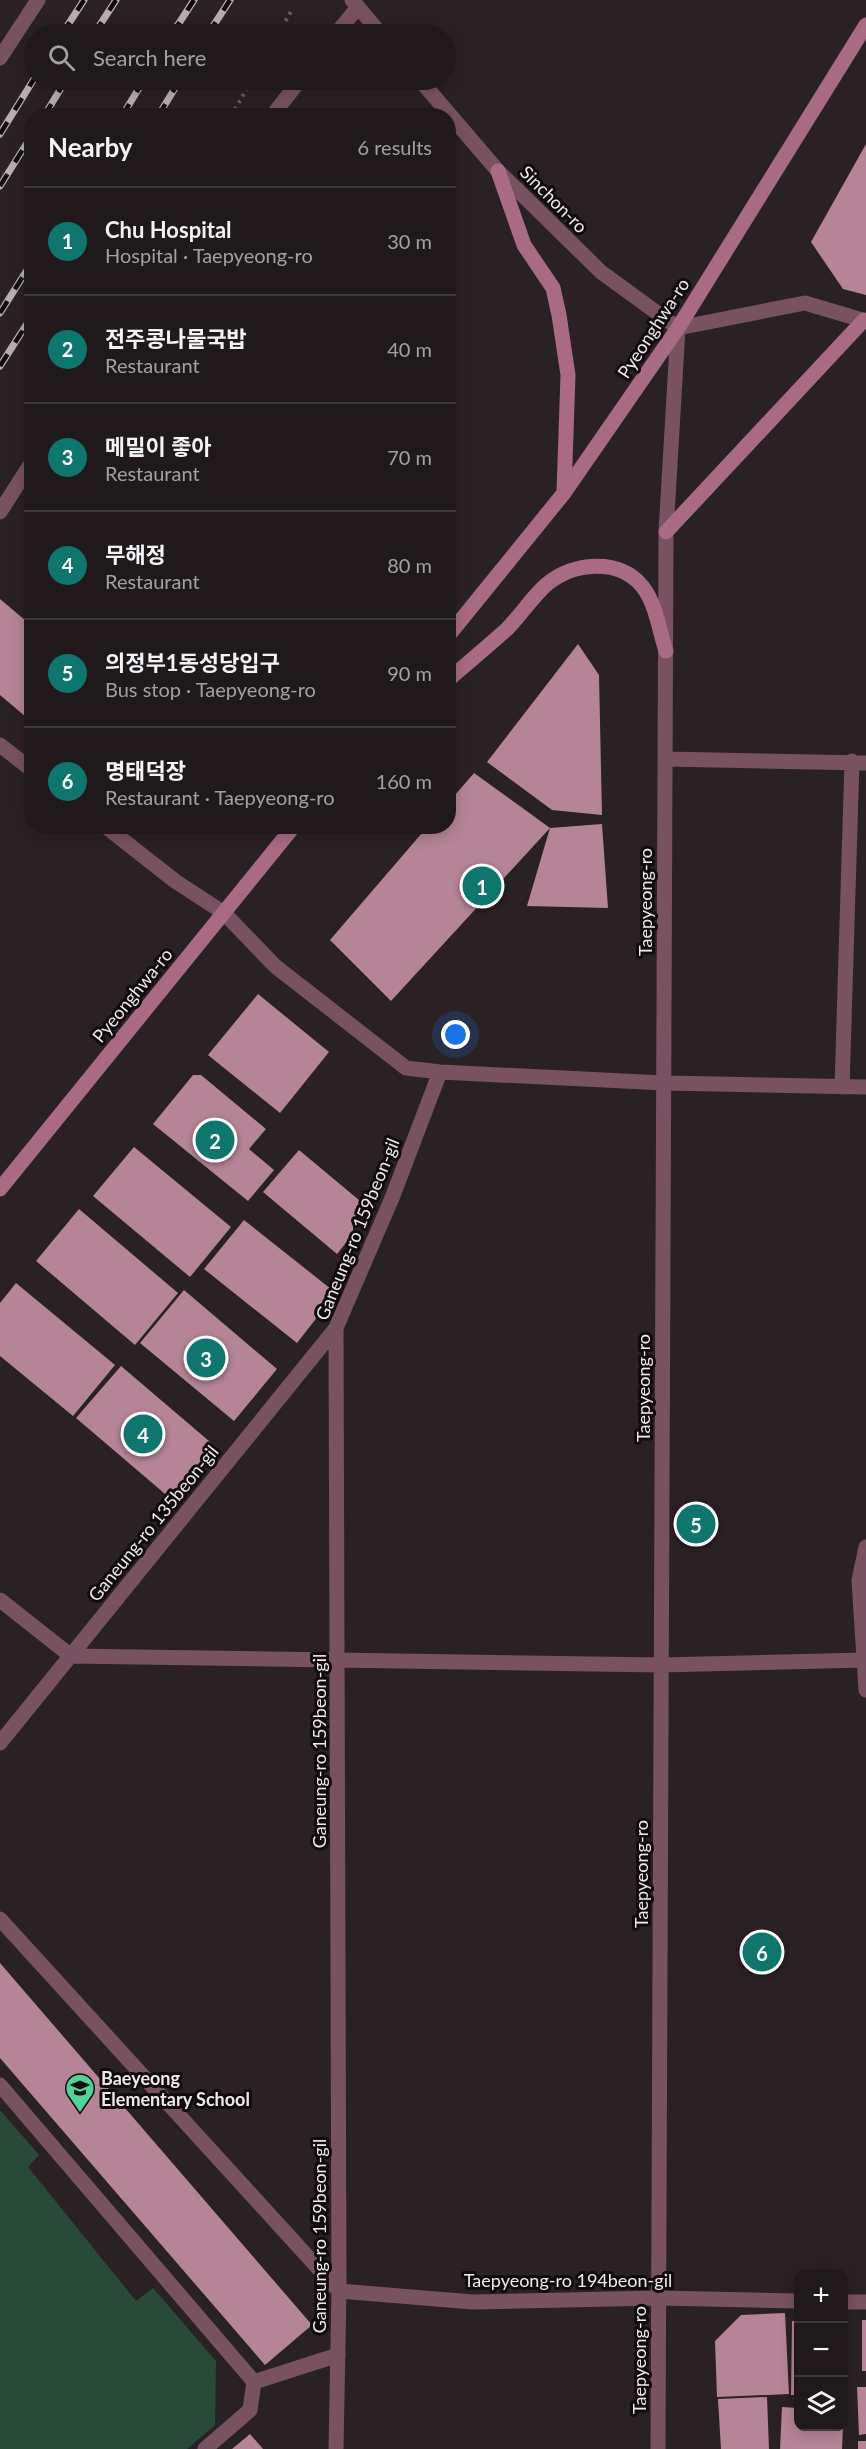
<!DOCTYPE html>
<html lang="en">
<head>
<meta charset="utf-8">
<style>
  body { margin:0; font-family:Lato,"Noto Sans KR",sans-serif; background:#2d2628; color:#f1f3f6 }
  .controls { position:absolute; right:18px; bottom:18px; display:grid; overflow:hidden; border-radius:12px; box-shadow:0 3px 15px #0003 }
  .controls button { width:54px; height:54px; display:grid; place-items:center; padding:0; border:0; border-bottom:2px solid #3d383a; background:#20191b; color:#f1f3f6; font:30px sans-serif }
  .you { position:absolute; left:456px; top:1035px; width:21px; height:21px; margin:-15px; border:4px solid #fff; border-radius:50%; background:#1a73e8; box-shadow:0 0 0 9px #1a73e833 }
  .badge { display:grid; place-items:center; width:39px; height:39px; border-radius:50%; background:#0f766e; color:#fff; font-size:20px; font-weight:700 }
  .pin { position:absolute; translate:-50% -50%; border:3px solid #fff; box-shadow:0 2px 6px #0006 }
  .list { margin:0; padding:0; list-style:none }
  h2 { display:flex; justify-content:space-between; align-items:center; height:78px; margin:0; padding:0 24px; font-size:26px }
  h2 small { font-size:20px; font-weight:400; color:#a2a0a3 }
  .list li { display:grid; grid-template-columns:39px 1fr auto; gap:18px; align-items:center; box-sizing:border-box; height:108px; padding:0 24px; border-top:2px solid #3d383a }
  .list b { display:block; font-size:22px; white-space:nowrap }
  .list p { margin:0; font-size:20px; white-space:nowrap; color:#a2a0a3 }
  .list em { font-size:20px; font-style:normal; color:#a2a0a3 }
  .icon { flex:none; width:33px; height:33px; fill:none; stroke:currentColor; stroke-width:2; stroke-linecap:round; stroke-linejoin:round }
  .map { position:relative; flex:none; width:866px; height:2449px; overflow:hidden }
  .search { position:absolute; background:#20191b; box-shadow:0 3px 15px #0003; left:24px; top:24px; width:432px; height:66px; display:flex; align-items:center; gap:15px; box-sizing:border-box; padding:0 21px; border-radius:33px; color:#a2a0a3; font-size:22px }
  .panel { position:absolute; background:#20191b; box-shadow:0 3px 15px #0003; left:24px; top:108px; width:432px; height:726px; border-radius:24px }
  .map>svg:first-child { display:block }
  .green { fill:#294a39 }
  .building { fill:#b58597 }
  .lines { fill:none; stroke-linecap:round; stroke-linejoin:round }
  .path { stroke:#665e61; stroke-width:4; stroke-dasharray:3 4.5; stroke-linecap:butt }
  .service { stroke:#795261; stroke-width:15 }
  .minor { stroke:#795261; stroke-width:15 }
  .secondary { stroke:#a96b83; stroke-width:15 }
  .rail-casing { stroke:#b7b0b2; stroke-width:7 }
  .rail { stroke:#100c0d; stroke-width:4.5; stroke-dasharray:14; stroke-linecap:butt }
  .labels { text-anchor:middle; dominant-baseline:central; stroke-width:6; stroke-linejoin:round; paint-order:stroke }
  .street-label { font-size:18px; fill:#f0e9eb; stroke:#100c0d }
  .poi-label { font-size:18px; font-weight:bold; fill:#f0e9eb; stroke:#100c0d; text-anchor:start }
</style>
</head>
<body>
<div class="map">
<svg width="866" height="2449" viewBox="0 0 866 2449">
  <rect width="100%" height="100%" fill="#2a2124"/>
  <path class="green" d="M0,2110L39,2155L28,2167L136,2301L153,2288L216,2361L215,2425L187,2449H0Z"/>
  <path class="building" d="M866,144V295L843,289L811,242Z
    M0,599L32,626V722L0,695Z
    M578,644L599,675L602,815L552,810L487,762Z
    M474,773L550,828L602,824L608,908L527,906L550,828L391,1001L330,940L428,826H448V803Z
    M258,994L329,1052L280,1113L208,1055Z
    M193,1075H201L266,1129L249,1149L274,1170L248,1201L153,1124Z
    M134,1147L231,1227L190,1277L93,1196Z
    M299,1150L365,1205L353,1219V1234L337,1254L263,1192Z
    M79,1209L178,1293L135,1345L36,1261Z
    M244,1220L336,1293L297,1343L204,1269Z
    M16,1283L115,1365L73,1416L0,1356V1303Z
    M184,1290L277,1369L234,1421L140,1343Z
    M121,1366L216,1447L171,1499L76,1418Z
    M0,1963L312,2325L265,2365L0,2058Z
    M785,2313L789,2394L717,2397L715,2341L741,2315Z
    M862,2320H866V2371H862Z
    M792,2321H798V2395H791Z
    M844,2322H848L847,2396H844Z
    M857,2387H866V2434L859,2435Z
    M767,2397L769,2449H721L718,2399Z
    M782,2407L798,2408V2426H843L842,2449H780Z
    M250,2434L263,2449H232Z
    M858,2441H866V2449H858Z"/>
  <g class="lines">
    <path class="path" d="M278,34L293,8
      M231,116L252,80"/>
    <path class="service" d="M0,58L38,0
      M0,2085L254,2382
      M205,2449L250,2410L254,2382L338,2355"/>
    <path class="minor" d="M352,0L381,34
      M336,34L358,7
      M420,80L498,171L601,272L678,328
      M272,116L300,80
      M678,328L805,303L866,321
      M0,512L32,462
      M0,745L32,770
      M665,759L866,763
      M105,826L175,881L224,913L275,966L406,1068L440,1072L664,1083L866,1087
      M842,1087L852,761
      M866,1547L859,1580L866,1690
      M0,1600L71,1656L661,1665L866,1660
      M0,1743L336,1328
      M0,1919L339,2291L473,2302L658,2298L798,2301
      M844,2302H866
      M336,2449L339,2291L336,1328L392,1198L440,1072
      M658,2449L666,532L678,328"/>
    <path class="secondary" d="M498,171L524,245L553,288L559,315L568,375L564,492
      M666,532L864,320
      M448,636L564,493L678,328L866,25
      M448,680C468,663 488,646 507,629C521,615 532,597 547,584C573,563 618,557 642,586C656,603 659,630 666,651
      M0,1189L294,826"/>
    <g class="rail-casing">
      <path id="rail" d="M62,34L84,0
        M94,34L116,0
        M172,34L194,0
        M208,34L230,0
        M44,116L66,80
        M122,116L144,80
        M158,116L180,80
        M0,134L34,79
        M0,186L32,135
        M0,313L32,262
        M0,366L32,316"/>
    </g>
    <use href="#rail" class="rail"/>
  </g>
  <defs>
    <g id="school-pin" transform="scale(1.5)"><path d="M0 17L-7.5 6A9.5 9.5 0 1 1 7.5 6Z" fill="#52d397" stroke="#100c0d"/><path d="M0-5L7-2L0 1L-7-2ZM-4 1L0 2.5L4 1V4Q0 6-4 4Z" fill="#111"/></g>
  </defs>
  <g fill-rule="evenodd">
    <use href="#school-pin" x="80" y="2088"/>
  </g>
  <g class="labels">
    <g class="street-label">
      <text transform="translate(554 199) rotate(45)">Sinchon-ro</text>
      <text transform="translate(653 328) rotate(-57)">Pyeonghwa-ro</text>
      <text transform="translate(645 902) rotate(-90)">Taepyeong-ro</text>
      <text transform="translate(132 995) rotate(-51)">Pyeonghwa-ro</text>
      <text transform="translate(357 1229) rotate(-68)">Ganeung-ro 159beon-gil</text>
      <text transform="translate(643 1388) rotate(-90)">Taepyeong-ro</text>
      <text transform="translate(153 1523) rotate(-51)">Ganeung-ro 135beon-gil</text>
      <text transform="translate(319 1751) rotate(-90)">Ganeung-ro 159beon-gil</text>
      <text transform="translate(641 1874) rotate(-90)">Taepyeong-ro</text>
      <text transform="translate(319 2236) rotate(-90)">Ganeung-ro 159beon-gil</text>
      <text x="568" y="2280">Taepyeong-ro 194beon-gil</text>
      <text transform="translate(639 2360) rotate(-90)">Taepyeong-ro</text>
    </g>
    <g class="poi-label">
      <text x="101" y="2078">Baeyeong<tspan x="101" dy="21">Elementary School</tspan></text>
    </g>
  </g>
</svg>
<div class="controls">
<button>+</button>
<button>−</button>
<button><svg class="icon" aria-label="layers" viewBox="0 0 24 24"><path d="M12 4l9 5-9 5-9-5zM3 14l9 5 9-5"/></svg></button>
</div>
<div class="you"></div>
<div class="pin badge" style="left:482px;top:886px">1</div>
<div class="pin badge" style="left:215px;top:1140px">2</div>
<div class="pin badge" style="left:206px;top:1358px">3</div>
<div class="pin badge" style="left:143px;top:1434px">4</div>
<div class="pin badge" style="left:696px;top:1524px">5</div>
<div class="pin badge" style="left:762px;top:1952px">6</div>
<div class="search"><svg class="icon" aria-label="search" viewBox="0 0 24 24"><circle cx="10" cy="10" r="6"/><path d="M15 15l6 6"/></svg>Search here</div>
<section class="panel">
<h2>Nearby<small>6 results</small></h2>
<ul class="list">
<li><span class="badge">1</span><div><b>Chu Hospital</b><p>Hospital · Taepyeong-ro</p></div><em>30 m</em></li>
<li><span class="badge">2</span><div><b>전주콩나물국밥</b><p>Restaurant</p></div><em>40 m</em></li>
<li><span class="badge">3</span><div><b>메밀이 좋아</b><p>Restaurant</p></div><em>70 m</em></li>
<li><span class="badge">4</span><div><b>무해정</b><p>Restaurant</p></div><em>80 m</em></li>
<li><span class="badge">5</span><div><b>의정부1동성당입구</b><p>Bus stop · Taepyeong-ro</p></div><em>90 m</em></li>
<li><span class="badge">6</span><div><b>명태덕장</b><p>Restaurant · Taepyeong-ro</p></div><em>160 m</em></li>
</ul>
</section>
</div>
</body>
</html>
